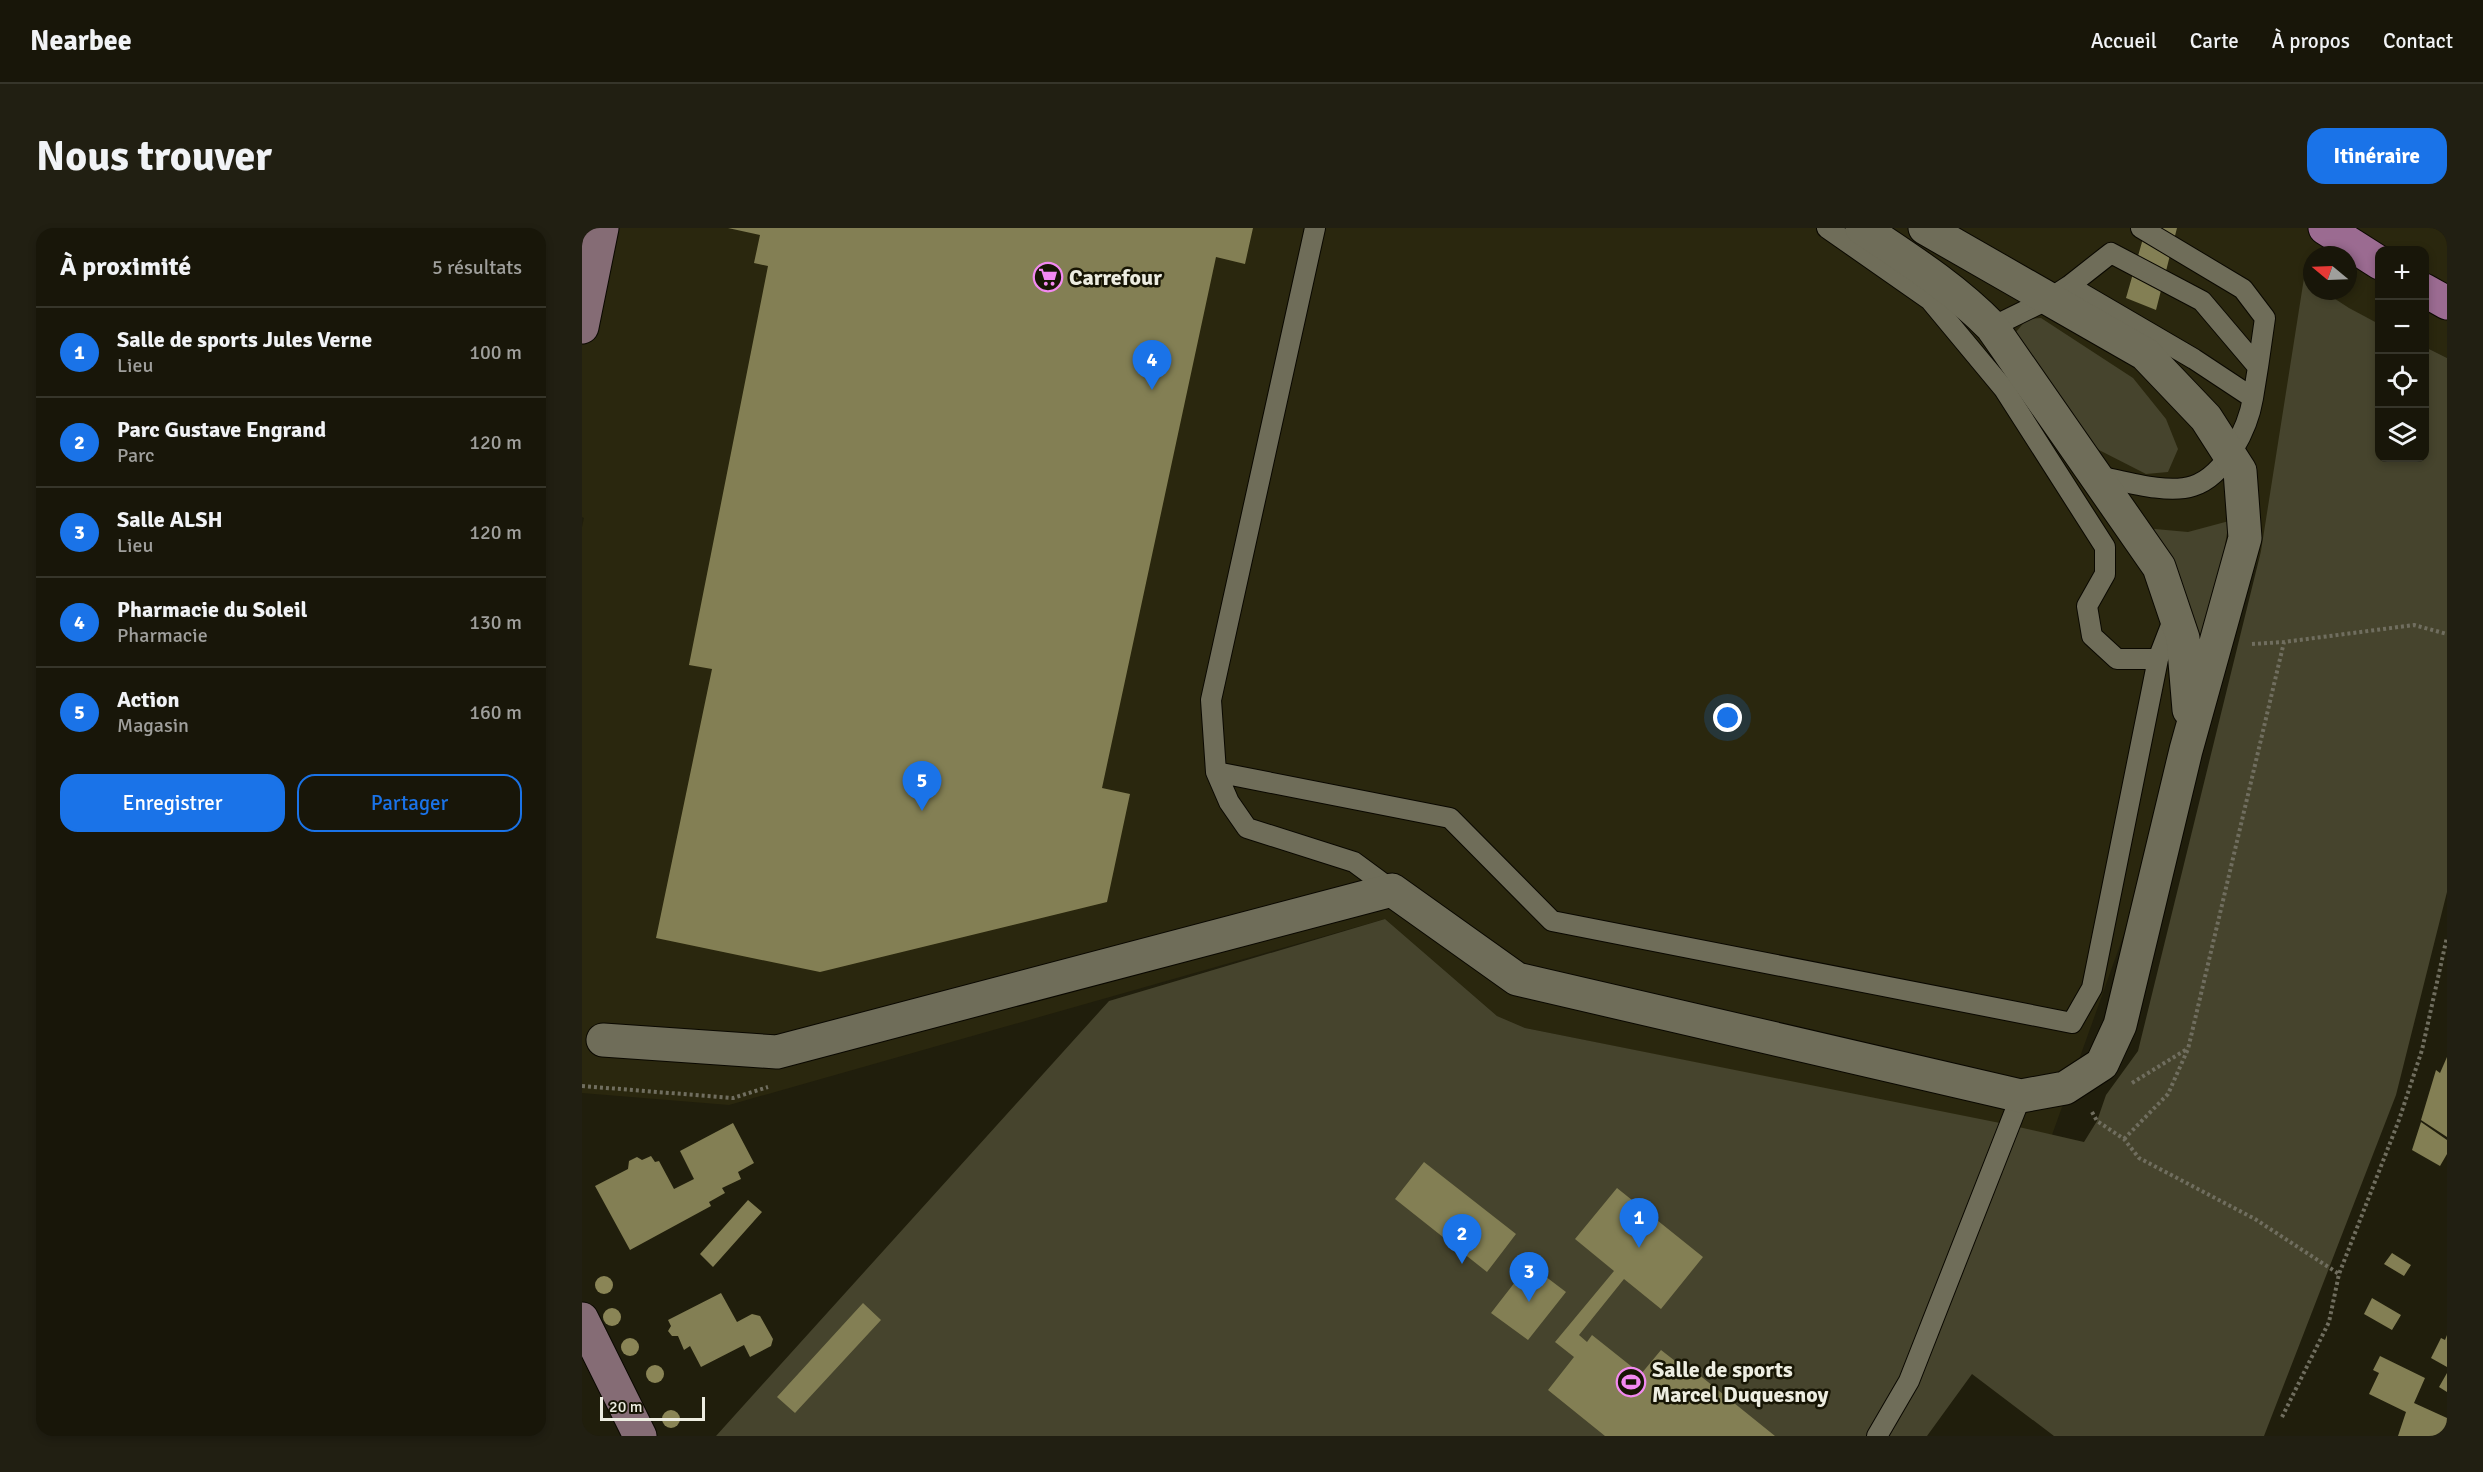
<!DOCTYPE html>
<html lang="fr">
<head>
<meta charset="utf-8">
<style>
  body { margin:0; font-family:Signika,sans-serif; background:#211f12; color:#f1f3f6 }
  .controls { position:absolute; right:18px; top:18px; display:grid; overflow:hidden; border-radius:12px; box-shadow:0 3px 9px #0003 }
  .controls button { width:54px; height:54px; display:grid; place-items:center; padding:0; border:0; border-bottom:2px solid #36352a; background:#181609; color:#f1f3f6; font:30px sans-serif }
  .compass { position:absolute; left:1721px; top:18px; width:54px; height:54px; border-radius:50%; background:#181609; box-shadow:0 3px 9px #0003; rotate:289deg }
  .scale { position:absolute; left:18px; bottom:15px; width:105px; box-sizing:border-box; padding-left:6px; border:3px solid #edede1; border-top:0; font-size:16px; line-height:21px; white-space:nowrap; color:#edede1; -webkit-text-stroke:4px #171504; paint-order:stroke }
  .you { position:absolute; left:1146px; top:490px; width:21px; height:21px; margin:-15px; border:4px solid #fff; border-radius:50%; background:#1a73e8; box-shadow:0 0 0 9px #1a73e833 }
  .badge { display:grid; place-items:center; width:39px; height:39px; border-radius:50%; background:#1a73e8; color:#fff; font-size:20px; font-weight:700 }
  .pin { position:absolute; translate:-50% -50px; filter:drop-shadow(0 2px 3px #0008) }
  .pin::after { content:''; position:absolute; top:32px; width:21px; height:18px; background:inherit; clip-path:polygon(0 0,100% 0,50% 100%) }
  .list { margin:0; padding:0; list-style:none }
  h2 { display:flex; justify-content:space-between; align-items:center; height:78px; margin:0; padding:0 24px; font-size:26px }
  h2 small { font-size:20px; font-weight:400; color:#9f9f9c }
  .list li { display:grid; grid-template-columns:39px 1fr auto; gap:18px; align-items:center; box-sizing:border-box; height:90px; padding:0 24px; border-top:2px solid #36352a }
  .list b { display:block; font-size:22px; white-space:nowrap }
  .list p { margin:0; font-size:20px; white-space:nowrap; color:#9f9f9c }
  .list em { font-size:20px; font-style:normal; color:#9f9f9c }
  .actions { display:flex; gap:12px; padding:18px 24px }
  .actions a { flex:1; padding:14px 0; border:2px solid #1a73e8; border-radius:18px; text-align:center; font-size:21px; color:#1a73e8 }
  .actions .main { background:#1a73e8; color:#fff }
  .icon { flex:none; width:33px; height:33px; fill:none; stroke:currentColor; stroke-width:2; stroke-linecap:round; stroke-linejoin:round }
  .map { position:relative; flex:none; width:1865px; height:1208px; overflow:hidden; border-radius:18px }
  header { display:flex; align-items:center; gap:36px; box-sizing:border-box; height:84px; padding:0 30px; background:#181609; border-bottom:2px solid #36352a }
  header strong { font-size:28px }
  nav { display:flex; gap:33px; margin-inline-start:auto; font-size:21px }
  .intro { display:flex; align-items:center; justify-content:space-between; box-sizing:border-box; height:144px; padding:0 36px }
  h1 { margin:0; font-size:42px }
  .button { padding:15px 27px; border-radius:18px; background:#1a73e8; color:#fff; font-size:21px; font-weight:700 }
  main { display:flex; gap:36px; padding:0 36px }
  aside { flex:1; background:#181609; border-radius:18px; box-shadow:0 3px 9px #0003 }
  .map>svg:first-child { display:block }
  .built { fill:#2a270e; fill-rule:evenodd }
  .green { fill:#46442d }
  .building { fill:#837f54 }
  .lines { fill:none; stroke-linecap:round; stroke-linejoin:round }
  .lane-casing { stroke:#0a0800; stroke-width:22 }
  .street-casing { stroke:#0a0800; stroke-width:35 }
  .secondary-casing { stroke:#0a0800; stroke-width:35 }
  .primary-casing { stroke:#0a0800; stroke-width:35 }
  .path { stroke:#706e5f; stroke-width:4; stroke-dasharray:3 3; stroke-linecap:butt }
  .lane { stroke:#6f6d59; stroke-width:20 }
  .street { stroke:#6f6d59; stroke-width:33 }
  .secondary { stroke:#856c75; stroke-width:33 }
  .primary { stroke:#9b6b91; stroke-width:33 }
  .tree { fill:#8a8556 }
  .labels { text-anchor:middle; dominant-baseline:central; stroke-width:5; stroke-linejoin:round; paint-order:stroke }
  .poi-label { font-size:22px; font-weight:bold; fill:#edede1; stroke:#171504; text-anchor:start }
</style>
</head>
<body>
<header>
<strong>Nearbee</strong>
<nav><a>Accueil</a><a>Carte</a><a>À propos</a><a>Contact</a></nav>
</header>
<div class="intro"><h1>Nous trouver</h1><a class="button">Itinéraire</a></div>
<main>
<aside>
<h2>À proximité<small>5 résultats</small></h2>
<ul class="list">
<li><span class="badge">1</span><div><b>Salle de sports Jules Verne</b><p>Lieu</p></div><em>100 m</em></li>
<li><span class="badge">2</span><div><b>Parc Gustave Engrand</b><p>Parc</p></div><em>120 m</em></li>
<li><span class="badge">3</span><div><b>Salle ALSH</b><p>Lieu</p></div><em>120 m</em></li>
<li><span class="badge">4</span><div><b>Pharmacie du Soleil</b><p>Pharmacie</p></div><em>130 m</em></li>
<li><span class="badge">5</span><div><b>Action</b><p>Magasin</p></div><em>160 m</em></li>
</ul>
<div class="actions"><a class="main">Enregistrer</a><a>Partager</a></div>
</aside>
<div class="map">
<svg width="1865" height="1208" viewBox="0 0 1865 1208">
  <rect width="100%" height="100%" fill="#201e0c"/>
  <path class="built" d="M0,0H1865V130L1843,119L1842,22H1798L1797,96L1766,81L1470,907L943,800L915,788L803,691L147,877L0,865V299L2,290L0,289ZM1730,27H1766V63H1730Z"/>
  <path class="green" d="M1722,50L1730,56V63H1741L1767,80L1797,96L1798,230H1842L1843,119L1865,130V664L1814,867L1682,1208H1472L1390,1146L1345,1208H134L527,773L803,691L915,788L943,800L1428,897L1502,914L1515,893L1524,867L1556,823L1679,323Z
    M1459,90L1551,150L1584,191L1596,221L1586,244L1564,246L1517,222L1470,174L1434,104L1445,91Z
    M1647,293L1642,323L1613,429L1565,306L1573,301L1606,304Z"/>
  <path class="building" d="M146,0H671L663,36L634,29L520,560L548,566L525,674L238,744L74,710L130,441L107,437L186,38L172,35L178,7Z
    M1564,0H1595L1574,82L1544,70Z
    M1865,829V909L1839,892L1854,842L1858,845Z
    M1839,894L1865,912V926L1858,938L1830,922Z
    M151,895L172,935L156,944L159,951L140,960L143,965L127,974L129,978L48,1022L13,958L46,941L47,933L55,929L60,932L69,928L73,934L77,933L92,961L112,951L98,923Z
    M842,934L934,1006L905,1044L813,971Z
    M1035,960L1121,1029L1079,1081L1042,1051L997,1107L1005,1114L1010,1107L1059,1146L1079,1122L1097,1136L1100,1133L1193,1208H1023L966,1162L992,1129L973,1114L1032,1043L993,1011Z
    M166,972L180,984L131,1039L118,1026Z
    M1810,1025L1829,1037L1822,1048L1802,1036Z
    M947,1036L984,1064L946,1112L909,1085Z
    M139,1065L155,1094L170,1086L178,1088L191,1111L189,1118L168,1129L162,1117L119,1139L108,1118L102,1122L96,1108H90L86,1103L89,1098L86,1092Z
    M1790,1070L1819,1087L1810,1102L1782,1086Z
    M281,1075L299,1092L213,1185L195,1169Z
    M1865,1107V1139L1849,1130L1859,1110L1863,1112Z
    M1798,1128L1843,1150L1832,1175L1865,1190V1208H1816L1824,1184L1787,1166L1797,1145L1791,1142Z
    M1865,1145V1164L1857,1159Z"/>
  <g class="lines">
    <g class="lane-casing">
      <path id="lane" d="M733,0L629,472L634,544L647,574L665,600L772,634L810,662
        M1245,0L1348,72L1422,161L1523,319V346L1505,378L1510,408L1535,431H1576
        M1559,0L1661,61L1683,90L1676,139
        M1487,58L1529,25L1620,73L1676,139L1671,170
        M1410,99L1467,71L1487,58L1612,131L1671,170C1666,200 1643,248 1611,258C1584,267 1539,252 1511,247
        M634,544L868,590L970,693L1490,795L1510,760L1576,431L1593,387
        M1295,1208L1327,1153L1439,868"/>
    </g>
    <g class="street-casing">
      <path id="street" d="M1280,0C1326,31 1371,59 1410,99L1577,339L1601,410L1607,482
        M21,812L195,824L810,662L935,751L1439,868L1483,860L1520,836L1538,797L1604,522L1663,310L1658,243L1624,190L1563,126L1343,0"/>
    </g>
    <g class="secondary-casing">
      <path id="secondary" d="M0,99L20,0
        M0,1091L58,1208"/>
    </g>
    <g class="primary-casing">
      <path id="primary" d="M1743,0L1798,35
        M1842,62L1865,75"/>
    </g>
    <path class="path" d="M1670,416L1702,414L1832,397L1865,406
      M1550,855L1605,821
      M0,858L151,870L186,859
      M1510,884L1515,893L1542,911L1557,930L1673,991L1757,1046
      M1542,911L1586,866L1606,821L1702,414
      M1700,1189L1747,1094L1757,1046L1817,892L1840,822L1865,709"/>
    <use href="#lane" class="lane"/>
    <use href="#street" class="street"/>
    <use href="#secondary" class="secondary"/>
    <use href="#primary" class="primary"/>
  </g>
  <g class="tree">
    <circle cx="22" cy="1057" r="9"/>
    <circle cx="30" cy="1089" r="9"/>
    <circle cx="48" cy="1119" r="9"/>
    <circle cx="73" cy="1146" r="9"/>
    <circle cx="89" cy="1191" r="9"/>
  </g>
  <defs>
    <g id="supermarket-ring" transform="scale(1.5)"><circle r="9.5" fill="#171504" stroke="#f389f1" stroke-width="1.5"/><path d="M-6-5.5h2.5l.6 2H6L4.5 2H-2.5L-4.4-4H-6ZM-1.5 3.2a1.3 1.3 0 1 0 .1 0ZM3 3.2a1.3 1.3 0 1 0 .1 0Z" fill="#f389f1"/></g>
    <g id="stadium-ring" transform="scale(1.5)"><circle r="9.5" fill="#171504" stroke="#f389f1" stroke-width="1.5"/><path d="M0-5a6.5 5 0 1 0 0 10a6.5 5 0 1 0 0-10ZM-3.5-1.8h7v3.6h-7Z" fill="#f389f1"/></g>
  </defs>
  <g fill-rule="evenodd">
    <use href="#supermarket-ring" x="466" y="49"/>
    <use href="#stadium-ring" x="1049" y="1154"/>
  </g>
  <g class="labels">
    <g class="poi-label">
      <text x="487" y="49">Carrefour</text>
      <text x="1070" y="1141">Salle de sports<tspan x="1070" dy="25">Marcel Duquesnoy</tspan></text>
    </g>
  </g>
</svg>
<div class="controls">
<button>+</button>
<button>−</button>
<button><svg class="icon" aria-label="locate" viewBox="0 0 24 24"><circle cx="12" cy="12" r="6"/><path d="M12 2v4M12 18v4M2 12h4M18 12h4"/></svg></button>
<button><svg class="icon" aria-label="layers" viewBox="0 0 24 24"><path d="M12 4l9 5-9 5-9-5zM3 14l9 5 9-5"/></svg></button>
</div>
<svg class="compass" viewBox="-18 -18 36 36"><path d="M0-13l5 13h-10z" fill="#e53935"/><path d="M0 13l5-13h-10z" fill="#9f9f9c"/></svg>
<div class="scale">20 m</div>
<div class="you"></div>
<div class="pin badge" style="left:1057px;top:1020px">1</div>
<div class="pin badge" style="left:880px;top:1036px">2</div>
<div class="pin badge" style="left:947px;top:1074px">3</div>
<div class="pin badge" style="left:570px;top:162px">4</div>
<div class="pin badge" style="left:340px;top:583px">5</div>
</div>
</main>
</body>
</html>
